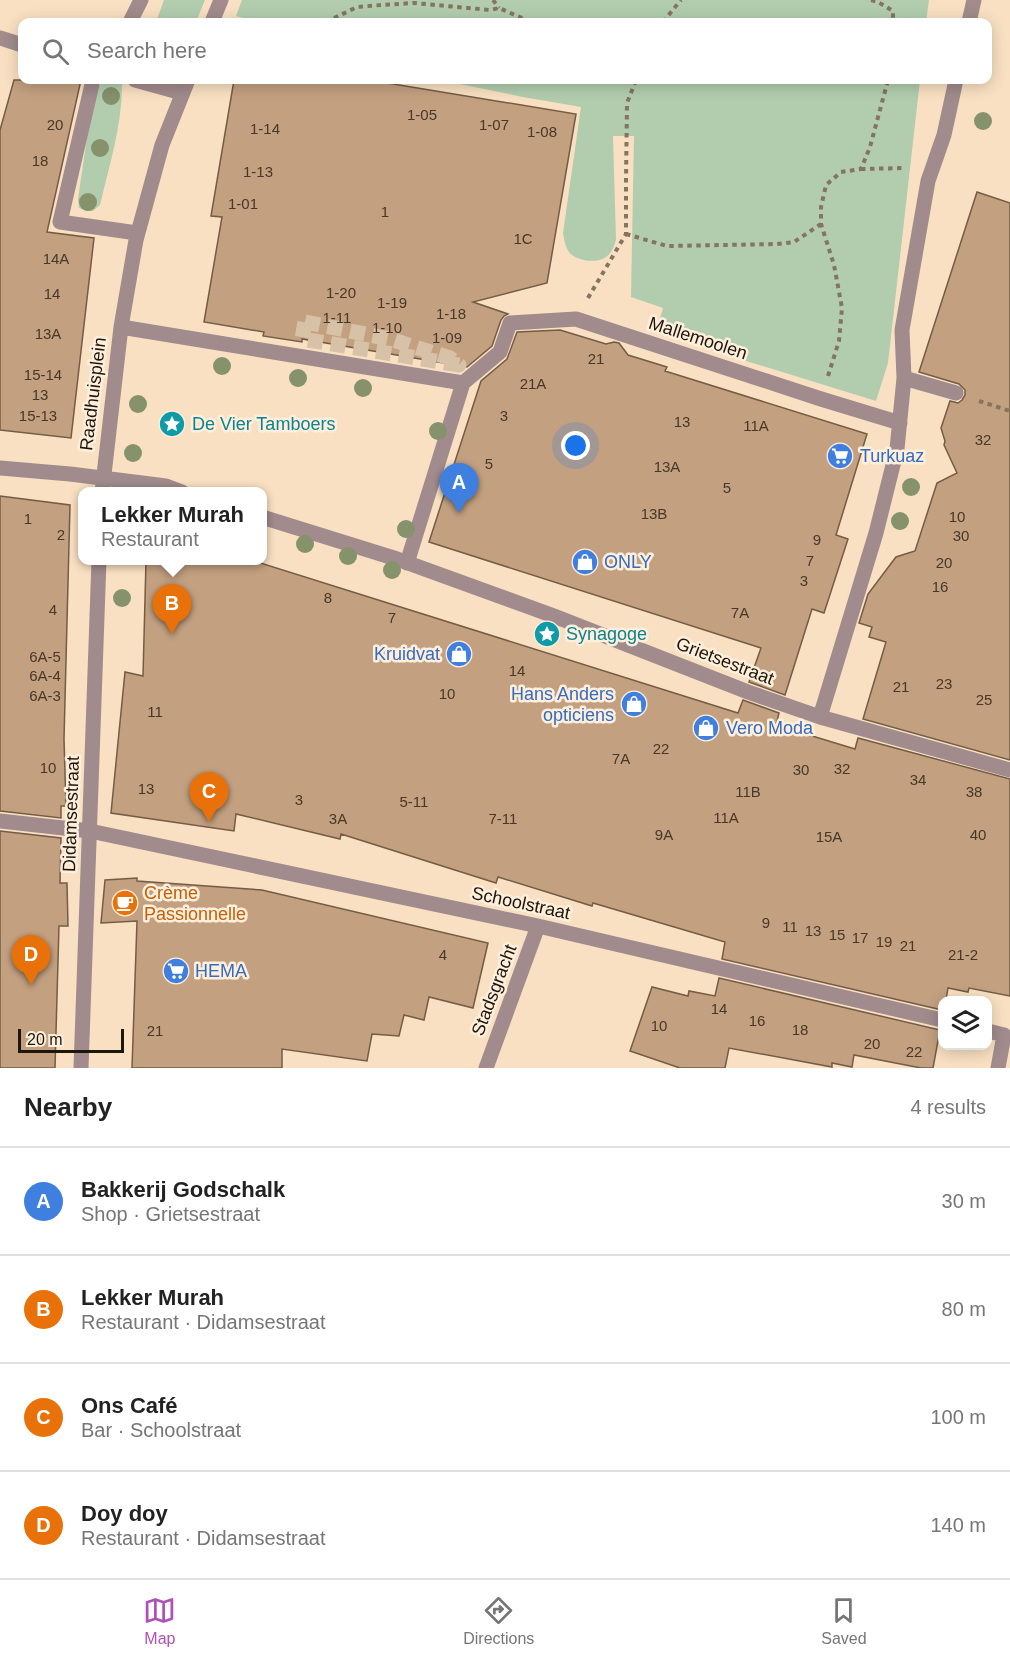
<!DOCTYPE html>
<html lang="en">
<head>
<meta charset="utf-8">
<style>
  body { margin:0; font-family:Helvetica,sans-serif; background:#f6f6f6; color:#222 }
  .controls { position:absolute; right:18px; bottom:18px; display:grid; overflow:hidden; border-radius:12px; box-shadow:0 3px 15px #0003 }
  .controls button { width:54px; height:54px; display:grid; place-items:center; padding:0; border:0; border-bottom:2px solid #e0e0e0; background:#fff; color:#222; font:30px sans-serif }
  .scale { position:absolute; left:18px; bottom:15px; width:106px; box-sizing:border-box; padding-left:6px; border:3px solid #1e160b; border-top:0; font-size:16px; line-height:21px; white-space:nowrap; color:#1e160b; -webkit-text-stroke:4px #feefdd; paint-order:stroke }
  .you { position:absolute; left:576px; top:446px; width:21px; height:21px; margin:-15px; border:4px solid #fff; border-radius:50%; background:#1a73e8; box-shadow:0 0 0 9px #1a73e833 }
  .badge { display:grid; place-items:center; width:39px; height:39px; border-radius:50%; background:#b051ba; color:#fff; font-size:20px; font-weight:700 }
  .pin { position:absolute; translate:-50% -50px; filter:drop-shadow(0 2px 3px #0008) }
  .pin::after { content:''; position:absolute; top:32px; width:21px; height:18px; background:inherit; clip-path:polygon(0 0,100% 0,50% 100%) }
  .popup { position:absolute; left:78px; top:487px; width:189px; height:78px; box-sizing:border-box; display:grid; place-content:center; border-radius:12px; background:#fff; filter:drop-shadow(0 2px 4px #0005); font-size:20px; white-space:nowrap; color:#767676 }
  .popup b { font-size:22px; color:#222 }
  .popup::after { content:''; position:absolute; left:50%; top:100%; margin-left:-12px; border:12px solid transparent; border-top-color:#fff }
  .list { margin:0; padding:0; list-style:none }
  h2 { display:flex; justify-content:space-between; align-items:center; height:78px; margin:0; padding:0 24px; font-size:26px }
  h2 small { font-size:20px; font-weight:400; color:#767676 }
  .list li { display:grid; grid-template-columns:39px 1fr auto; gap:18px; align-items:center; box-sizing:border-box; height:108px; padding:0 24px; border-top:2px solid #e0e0e0 }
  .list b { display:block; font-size:22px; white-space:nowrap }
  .list p { margin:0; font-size:20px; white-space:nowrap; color:#767676 }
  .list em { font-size:20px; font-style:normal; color:#767676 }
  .icon { flex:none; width:33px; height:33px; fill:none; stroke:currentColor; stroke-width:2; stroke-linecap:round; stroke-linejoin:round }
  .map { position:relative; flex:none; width:1010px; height:1068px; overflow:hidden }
  .search { position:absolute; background:#fff; box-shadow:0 3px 15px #0003; left:18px; right:18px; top:18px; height:66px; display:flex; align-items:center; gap:15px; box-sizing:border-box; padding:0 21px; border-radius:12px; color:#767676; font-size:22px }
  .sheet { height:510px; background:#fff }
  nav { display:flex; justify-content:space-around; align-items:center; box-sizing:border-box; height:84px; border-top:2px solid #e0e0e0; background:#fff; font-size:16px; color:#767676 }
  nav a { display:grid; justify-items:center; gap:3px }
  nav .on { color:#b051ba }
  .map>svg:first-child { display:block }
  .green { fill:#b1cdae }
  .building { fill:#c3a080; stroke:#745c45; stroke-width:1.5 }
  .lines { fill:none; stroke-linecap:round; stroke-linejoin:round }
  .street-tunnel { stroke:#d8c2a7; stroke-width:15; stroke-dasharray:15 8; stroke-linecap:butt }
  .path { stroke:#847460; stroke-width:4; stroke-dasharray:4.5 4.5; stroke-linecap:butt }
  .lane { stroke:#a18b8c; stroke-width:15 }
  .street { stroke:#a18b8c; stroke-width:15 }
  .tree { fill:#86926b }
  .labels { text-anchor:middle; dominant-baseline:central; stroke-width:5; stroke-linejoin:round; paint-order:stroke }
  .number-label { font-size:15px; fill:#473828 }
  .street-label { font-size:18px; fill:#1e160b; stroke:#feefdd }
  .culture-label { font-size:18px; fill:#0d838f; stroke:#feefdd; text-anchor:start }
  .shop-label { font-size:18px; fill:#366cbe; stroke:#feefdd; text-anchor:start }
  .food-label { font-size:18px; fill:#c56008; stroke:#feefdd; text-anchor:start }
</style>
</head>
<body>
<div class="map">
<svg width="1010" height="1068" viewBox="0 0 1010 1068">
  <rect width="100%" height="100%" fill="#f9e0c2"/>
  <path class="green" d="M164,0H205L196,22H156Z
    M242,0H929L926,22H258L236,16Z
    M104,80H122C123,122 110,163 100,205L93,211H86L79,208L78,199L91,110L97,89Z
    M440,80H920L888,363L876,401L656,333L663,308L631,297L634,136H613L616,240C614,246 612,253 606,257C596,264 576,261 569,252C565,246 564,239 563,233L581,107L523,97Z"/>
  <path class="building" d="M14,80H81L47,232L94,238L71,438L0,430V130Z
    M234,80H369L576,114L547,283L473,302L508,314L504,316L501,320L492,346L467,367L302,339V342L263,336L264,332L204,322L222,217L211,216Z
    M977,192L1010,203V760L863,719L886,642L869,637L872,627L859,623L868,594L896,557L915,551L937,483L957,473L944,445L945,441L941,428L950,401L958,403L962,400L965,395V390L959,384L919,372Z
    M560,330L606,344L614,342L619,343L628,355L667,367L665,371L867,434L836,535L848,539L824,613L812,609L785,695L749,682L761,648L429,542L481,381L507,359L517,332Z
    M0,496L70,505L64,739L66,806H61V818L0,811Z
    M146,561H254L738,713L743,700L779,713L776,725L855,749L858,738L1010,779V996L969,988L968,992L948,988L946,1000H942V1010L722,959L725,942L593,903L592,906L498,877L496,883L341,834L340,839L236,814L234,831L111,813L125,672L143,676Z
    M0,831L61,838L60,883H67L68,926H59L55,1068H0Z
    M137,878V881L262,890L488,943L473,1008L429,997L424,1020L404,1015L399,1036L372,1034L367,1061L282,1049V1068H132L137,921L101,923L105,880Z
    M719,978L940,1030L933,1068H921L854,1055L852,1067L832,1063V1067L729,1048L725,1068H680L630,1051L652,987L688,996L689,991L715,996Z"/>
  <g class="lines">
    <path class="street-tunnel" d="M305,322L390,339L450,358L459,365L302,339Z"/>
    <path class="path" d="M493,0L499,8
      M871,0L878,2L893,11V22
      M326,22L357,7L381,5L414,3L490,10L499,8L531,22
      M663,22L681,0
      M861,169L905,168
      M626,234L667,246L777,244L794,242L821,224
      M588,298L626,234V180L627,103L636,80
      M828,376L839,341L842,308L834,265L821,224V207L826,185L841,172L861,169L870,147L888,80
      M979,401L1010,411"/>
    <path class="lane" d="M0,38L22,45"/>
    <path class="street" d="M130,22L141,0
      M212,22L221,0
      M969,22L974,0
      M93,80L60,222L137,233
      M135,80L182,93
      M121,327L463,383L500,352L510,323L576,319L821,399L900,423
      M904,378L956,393
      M0,468L70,474L166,486L182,492
      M102,492L121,327L136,240L162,145L188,80
      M262,517L397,559L554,616L748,692L820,717L1010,770
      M407,563L463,383
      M820,717L876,533L897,449L904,378L902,330L928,181L944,135L956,80
      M0,821L90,831L538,926L942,1020
      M988,1031L1004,1035
      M81,1068L99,560
      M486,1068L538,926
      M998,1068L1004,1035"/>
  </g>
  <g class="tree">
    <circle cx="111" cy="96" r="9"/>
    <circle cx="983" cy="121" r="9"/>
    <circle cx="100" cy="148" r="9"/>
    <circle cx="88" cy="202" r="9"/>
    <circle cx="222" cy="366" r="9"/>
    <circle cx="298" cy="378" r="9"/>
    <circle cx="363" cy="388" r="9"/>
    <circle cx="138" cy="404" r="9"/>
    <circle cx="438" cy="431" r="9"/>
    <circle cx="133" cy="453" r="9"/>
    <circle cx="911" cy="487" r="9"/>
    <circle cx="900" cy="521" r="9"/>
    <circle cx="406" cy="529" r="9"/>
    <circle cx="305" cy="544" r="9"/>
    <circle cx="348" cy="556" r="9"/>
    <circle cx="392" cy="570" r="9"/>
    <circle cx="122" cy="598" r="9"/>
  </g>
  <defs>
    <g id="sight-disc" transform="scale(1.35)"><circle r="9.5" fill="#0f9aa8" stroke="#feefdd"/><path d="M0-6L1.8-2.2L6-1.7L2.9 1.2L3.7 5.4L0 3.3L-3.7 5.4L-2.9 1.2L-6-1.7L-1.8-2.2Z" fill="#fff"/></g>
    <g id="supermarket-disc" transform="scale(1.35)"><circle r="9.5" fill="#3f7fe0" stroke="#feefdd"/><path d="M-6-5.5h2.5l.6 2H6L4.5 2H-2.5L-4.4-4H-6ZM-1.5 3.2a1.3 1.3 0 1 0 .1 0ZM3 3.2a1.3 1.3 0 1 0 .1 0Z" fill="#fff"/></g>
    <g id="shop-disc" transform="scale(1.35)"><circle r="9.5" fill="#3f7fe0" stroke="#feefdd"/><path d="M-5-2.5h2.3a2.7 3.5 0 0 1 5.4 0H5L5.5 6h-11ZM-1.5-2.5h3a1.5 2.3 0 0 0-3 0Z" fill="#fff"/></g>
    <g id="cafe-disc" transform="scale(1.35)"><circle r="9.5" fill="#e8710a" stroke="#feefdd"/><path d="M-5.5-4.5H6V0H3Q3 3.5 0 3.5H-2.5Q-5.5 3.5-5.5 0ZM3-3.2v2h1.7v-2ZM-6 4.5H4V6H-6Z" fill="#fff"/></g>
  </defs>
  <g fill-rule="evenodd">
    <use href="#sight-disc" x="172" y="424"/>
    <use href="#supermarket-disc" x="840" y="456"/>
    <use href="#shop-disc" x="585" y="562"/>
    <use href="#sight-disc" x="547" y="634"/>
    <use href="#shop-disc" x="459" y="654"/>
    <use href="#shop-disc" x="634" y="704"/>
    <use href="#shop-disc" x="706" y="728"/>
    <use href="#cafe-disc" x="125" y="903"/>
    <use href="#supermarket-disc" x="176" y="971"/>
  </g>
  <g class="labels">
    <g class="number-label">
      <text x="422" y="114">1-05</text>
      <text x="55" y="124">20</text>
      <text x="494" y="124">1-07</text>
      <text x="265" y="128">1-14</text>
      <text x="542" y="131">1-08</text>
      <text x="40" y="160">18</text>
      <text x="258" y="171">1-13</text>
      <text x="243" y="203">1-01</text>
      <text x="385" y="211">1</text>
      <text x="523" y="238">1C</text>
      <text x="56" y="258">14A</text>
      <text x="341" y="292">1-20</text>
      <text x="52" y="293">14</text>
      <text x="392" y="302">1-19</text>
      <text x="451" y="313">1-18</text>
      <text x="337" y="317">1-11</text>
      <text x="387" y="327">1-10</text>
      <text x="48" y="333">13A</text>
      <text x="447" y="337">1-09</text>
      <text x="596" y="358">21</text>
      <text x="43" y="374">15-14</text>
      <text x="533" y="383">21A</text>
      <text x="40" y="394">13</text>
      <text x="38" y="415">15-13</text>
      <text x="504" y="415">3</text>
      <text x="682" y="421">13</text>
      <text x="756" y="425">11A</text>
      <text x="983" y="439">32</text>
      <text x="489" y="463">5</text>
      <text x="667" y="466">13A</text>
      <text x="727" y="487">5</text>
      <text x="654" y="513">13B</text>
      <text x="957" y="516">10</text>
      <text x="28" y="518">1</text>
      <text x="61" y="534">2</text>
      <text x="961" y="535">30</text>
      <text x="817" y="539">9</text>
      <text x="810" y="560">7</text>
      <text x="944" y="562">20</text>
      <text x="804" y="580">3</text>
      <text x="940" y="586">16</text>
      <text x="328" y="597">8</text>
      <text x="53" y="609">4</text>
      <text x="740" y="612">7A</text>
      <text x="392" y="617">7</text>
      <text x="45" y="656">6A-5</text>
      <text x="517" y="670">14</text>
      <text x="45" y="675">6A-4</text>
      <text x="944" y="683">23</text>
      <text x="901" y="686">21</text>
      <text x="447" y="693">10</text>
      <text x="45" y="695">6A-3</text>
      <text x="984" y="699">25</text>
      <text x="155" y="711">11</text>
      <text x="661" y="748">22</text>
      <text x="621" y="758">7A</text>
      <text x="48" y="767">10</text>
      <text x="842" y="768">32</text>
      <text x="801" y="769">30</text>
      <text x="918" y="779">34</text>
      <text x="146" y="788">13</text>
      <text x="748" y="791">11B</text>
      <text x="974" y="791">38</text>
      <text x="299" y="799">3</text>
      <text x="414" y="801">5-11</text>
      <text x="726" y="817">11A</text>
      <text x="338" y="818">3A</text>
      <text x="503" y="818">7-11</text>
      <text x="664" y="834">9A</text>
      <text x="978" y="834">40</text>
      <text x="829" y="836">15A</text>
      <text x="766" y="922">9</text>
      <text x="790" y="926">11</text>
      <text x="813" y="930">13</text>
      <text x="837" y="934">15</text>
      <text x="860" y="937">17</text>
      <text x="884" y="941">19</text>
      <text x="908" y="945">21</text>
      <text x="443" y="954">4</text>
      <text x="963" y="954">21-2</text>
      <text x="719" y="1008">14</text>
      <text x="757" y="1020">16</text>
      <text x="659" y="1025">10</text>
      <text x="800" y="1029">18</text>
      <text x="155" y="1030">21</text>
      <text x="872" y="1043">20</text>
      <text x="914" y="1051">22</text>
    </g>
    <g class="street-label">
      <text transform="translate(698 338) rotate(18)">Mallemoolen</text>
      <text transform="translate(93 394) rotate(-83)">Raadhuisplein</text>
      <text transform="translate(725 661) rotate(21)">Grietsestraat</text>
      <text transform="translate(71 814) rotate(-88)">Didamsestraat</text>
      <text transform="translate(521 903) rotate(12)">Schoolstraat</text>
      <text transform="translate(494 990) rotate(-69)">Stadsgracht</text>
    </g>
    <g class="culture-label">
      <text x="192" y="424">De Vier Tamboers</text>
      <text x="566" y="634">Synagoge</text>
    </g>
    <g class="shop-label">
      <text x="860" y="456">Turkuaz</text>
      <text x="604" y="562">ONLY</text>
      <text x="440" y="654" text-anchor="end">Kruidvat</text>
      <text x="614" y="694" text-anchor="end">Hans Anders<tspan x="614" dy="21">opticiens</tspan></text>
      <text x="726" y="728">Vero Moda</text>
      <text x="195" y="971">HEMA</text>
    </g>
    <g class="food-label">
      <text x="144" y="893">Crème<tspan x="144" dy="21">Passionnelle</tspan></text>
    </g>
  </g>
</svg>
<div class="controls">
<button><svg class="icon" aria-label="layers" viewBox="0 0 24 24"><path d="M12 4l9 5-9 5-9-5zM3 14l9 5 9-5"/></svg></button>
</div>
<div class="scale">20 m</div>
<div class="you"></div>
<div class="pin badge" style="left:459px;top:513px;background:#3f7fe0">A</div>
<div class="pin badge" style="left:172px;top:634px;background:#e8710a">B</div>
<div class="popup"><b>Lekker Murah</b>Restaurant</div>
<div class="pin badge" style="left:209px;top:822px;background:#e8710a">C</div>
<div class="pin badge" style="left:31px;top:985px;background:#e8710a">D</div>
<div class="search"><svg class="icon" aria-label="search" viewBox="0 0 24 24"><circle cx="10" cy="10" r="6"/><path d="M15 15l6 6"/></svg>Search here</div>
</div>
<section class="sheet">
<h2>Nearby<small>4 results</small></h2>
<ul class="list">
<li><span class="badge" style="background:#3f7fe0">A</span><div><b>Bakkerij Godschalk</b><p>Shop · Grietsestraat</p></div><em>30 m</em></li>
<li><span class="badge" style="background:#e8710a">B</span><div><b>Lekker Murah</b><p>Restaurant · Didamsestraat</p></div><em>80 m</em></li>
<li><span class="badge" style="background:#e8710a">C</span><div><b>Ons Café</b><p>Bar · Schoolstraat</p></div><em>100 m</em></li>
<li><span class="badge" style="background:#e8710a">D</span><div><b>Doy doy</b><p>Restaurant · Didamsestraat</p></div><em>140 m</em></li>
</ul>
</section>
<nav>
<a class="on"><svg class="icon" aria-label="map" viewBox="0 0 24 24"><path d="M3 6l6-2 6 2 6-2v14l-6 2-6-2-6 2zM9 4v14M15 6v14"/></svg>Map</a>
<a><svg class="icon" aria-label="directions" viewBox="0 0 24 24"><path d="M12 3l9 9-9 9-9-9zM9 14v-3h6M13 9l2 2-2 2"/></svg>Directions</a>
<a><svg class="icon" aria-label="saved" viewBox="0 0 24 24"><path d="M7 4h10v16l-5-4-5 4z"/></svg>Saved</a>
</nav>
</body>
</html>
